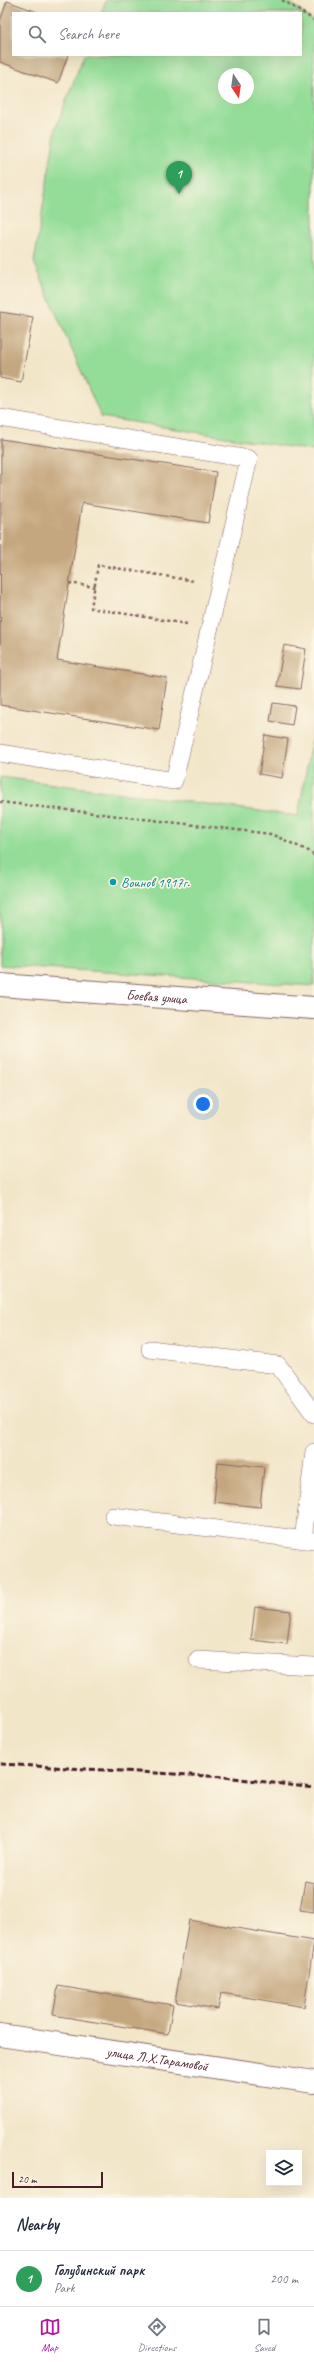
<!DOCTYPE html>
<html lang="en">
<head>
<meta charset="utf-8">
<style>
  body { margin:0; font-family:Caveat,sans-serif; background:#f2f2f3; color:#1f2937 }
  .controls { position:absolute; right:12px; bottom:12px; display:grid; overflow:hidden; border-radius:0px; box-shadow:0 4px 16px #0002 }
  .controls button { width:36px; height:36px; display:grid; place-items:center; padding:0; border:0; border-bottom:1px solid #e0e1e3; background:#fff; color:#1f2937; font:20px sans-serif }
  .compass { position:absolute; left:218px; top:68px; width:36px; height:36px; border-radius:50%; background:#fff; box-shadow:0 4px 16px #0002; rotate:167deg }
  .scale { position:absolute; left:12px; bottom:10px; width:91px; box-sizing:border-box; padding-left:4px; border:2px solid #4a1f2b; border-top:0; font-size:11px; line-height:14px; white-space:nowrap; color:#4a1f2b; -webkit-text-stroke:3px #fcf5e5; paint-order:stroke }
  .you { position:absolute; left:203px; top:1104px; width:14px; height:14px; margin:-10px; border:3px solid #fff; border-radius:50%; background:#1a73e8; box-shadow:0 0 0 6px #1a73e833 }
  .badge { display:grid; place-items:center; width:26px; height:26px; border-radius:50%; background:#b5179e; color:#fff; font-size:13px; font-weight:700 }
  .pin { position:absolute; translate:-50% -33px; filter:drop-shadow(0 1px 2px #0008) }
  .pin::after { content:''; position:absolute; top:21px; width:14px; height:12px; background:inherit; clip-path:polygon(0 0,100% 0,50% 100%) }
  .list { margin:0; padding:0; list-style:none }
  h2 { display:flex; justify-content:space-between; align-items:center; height:52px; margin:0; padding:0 16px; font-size:17px }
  h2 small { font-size:13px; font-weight:400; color:#747a83 }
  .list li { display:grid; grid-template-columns:26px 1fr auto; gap:12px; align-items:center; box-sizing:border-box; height:56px; padding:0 16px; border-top:1px solid #e0e1e3 }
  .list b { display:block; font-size:15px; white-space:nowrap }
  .list p { margin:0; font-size:13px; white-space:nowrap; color:#747a83 }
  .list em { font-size:13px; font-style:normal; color:#747a83 }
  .icon { flex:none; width:22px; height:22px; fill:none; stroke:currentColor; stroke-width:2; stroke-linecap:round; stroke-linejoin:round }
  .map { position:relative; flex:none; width:314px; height:2198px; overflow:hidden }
  .search { position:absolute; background:#fff; box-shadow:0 4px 16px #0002; left:12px; right:12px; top:12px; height:44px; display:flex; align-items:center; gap:10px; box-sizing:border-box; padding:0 14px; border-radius:0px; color:#747a83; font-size:15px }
  .sheet { height:108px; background:#fff }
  nav { display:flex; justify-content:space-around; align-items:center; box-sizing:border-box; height:56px; border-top:1px solid #e0e1e3; background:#fff; font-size:11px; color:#747a83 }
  nav a { display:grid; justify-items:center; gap:2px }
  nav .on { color:#b5179e }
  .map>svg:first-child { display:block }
  .green { fill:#94dd98; stroke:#6f7e62; fill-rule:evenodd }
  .building { fill:#c5a77f }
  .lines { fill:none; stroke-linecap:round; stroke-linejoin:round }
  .service-casing { stroke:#856562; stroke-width:18 }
  .minor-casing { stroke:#856562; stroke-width:24 }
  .path { stroke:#856562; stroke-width:2.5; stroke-dasharray:3 3; stroke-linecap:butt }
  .service { stroke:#fff; stroke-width:17 }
  .minor { stroke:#fff; stroke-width:22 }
  .rail { stroke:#4a1f2b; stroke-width:3; stroke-dasharray:6 3; stroke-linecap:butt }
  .culture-dot { fill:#0f9aa8; stroke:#fcf5e5; stroke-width:1.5 }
  .labels { text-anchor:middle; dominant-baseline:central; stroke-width:3.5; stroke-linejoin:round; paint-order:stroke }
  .culture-label { font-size:14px; fill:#0d838f; stroke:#fcf5e5; text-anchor:start }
  .street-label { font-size:14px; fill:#4a1f2b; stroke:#fcf5e5 }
</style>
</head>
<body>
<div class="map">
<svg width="314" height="2198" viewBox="0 0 314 2198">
  <rect width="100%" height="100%" fill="#fcf5e5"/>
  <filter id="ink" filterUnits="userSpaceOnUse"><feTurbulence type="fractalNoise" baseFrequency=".025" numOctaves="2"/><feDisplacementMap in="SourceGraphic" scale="8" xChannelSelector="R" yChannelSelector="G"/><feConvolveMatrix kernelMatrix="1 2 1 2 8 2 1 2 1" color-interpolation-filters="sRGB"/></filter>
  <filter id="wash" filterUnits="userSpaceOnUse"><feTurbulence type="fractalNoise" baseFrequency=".012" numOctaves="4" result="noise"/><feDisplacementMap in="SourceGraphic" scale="16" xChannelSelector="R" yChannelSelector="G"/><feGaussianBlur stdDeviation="0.9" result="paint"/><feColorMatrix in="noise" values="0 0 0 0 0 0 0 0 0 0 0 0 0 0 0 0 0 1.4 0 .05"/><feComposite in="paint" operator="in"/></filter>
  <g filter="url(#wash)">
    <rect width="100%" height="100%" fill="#f2e6c9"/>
    <path class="green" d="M106,0H287L314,22V451L101,417L34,262L56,127L84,55H301V13H101ZM224,74H248V98H224Z
      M314,726V986L0,965V777L298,816Z"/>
    <g id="blocks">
      <path class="building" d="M7,1L40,13H13V55H68L58,83L0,62V21Z
        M0,312L33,317L21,382L0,378Z
        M1,439L216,472L208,523L82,503L57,660L167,678L159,730L0,705Z
        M284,645L306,649L300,689L277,686Z
        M273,703L295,706L292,725L270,721Z
        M265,735L288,739L282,778L259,774Z
        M218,1462L264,1467L260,1507L214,1502Z
        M255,1607L291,1611L287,1644L251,1640Z
        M305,1881L314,1883V1912L300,1910Z
        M189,1920L314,1941L304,2007L221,1993L218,2009L175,2002Z
        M58,1986L173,2005L168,2034L53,2015Z"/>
    </g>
  </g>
  <g filter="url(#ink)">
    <use href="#blocks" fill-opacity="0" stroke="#856562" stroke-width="1"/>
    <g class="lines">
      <g class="service-casing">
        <path id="service" d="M0,418L249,459L174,781L0,753
          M150,1349L278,1365L314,1414
          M113,1516L314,1541
          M303,1540L314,1452
          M198,1660L314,1666"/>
      </g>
      <g class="minor-casing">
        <g id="minor">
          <path id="s1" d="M0,985L314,1008"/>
          <path id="s2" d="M0,2035L314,2082"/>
        </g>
      </g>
      <path class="path" d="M282,0L314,20
        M69,583L95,587
        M187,624L91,608L98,565L195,581
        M0,802L271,834L311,852L314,856"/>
      <use href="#service" class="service"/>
      <use href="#minor" class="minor"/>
      <path class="rail" d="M0,1764L225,1777L314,1788"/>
    </g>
  </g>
  <circle class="culture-dot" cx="113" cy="882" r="4"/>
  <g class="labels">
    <g class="culture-label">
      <text x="121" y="882">Воинов 1917г.</text>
    </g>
    <g class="street-label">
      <text stroke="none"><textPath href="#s1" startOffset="157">Боевая улица</textPath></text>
      <text stroke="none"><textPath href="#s2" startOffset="159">улица Л.Х.Тарамовой</textPath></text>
    </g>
  </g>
</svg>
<div class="controls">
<button><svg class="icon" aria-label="layers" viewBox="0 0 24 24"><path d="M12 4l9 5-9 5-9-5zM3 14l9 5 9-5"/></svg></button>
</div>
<svg class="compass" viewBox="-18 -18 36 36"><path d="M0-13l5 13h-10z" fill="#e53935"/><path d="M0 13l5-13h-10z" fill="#747a83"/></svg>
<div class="scale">20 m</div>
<div class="you"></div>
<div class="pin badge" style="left:179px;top:194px;background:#2e9e5b">1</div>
<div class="search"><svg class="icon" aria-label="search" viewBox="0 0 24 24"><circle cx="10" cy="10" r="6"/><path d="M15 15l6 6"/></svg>Search here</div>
</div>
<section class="sheet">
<h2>Nearby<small></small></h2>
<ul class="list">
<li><span class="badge" style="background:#2e9e5b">1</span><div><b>Голубинский парк</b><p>Park</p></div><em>200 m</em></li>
</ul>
</section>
<nav>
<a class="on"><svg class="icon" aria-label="map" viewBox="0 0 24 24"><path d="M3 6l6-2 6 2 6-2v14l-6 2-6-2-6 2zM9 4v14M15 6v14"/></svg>Map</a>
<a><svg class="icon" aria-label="directions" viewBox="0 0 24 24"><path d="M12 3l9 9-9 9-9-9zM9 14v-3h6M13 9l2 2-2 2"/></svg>Directions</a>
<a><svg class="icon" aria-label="saved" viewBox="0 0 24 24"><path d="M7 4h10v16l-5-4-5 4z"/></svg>Saved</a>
</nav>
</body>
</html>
